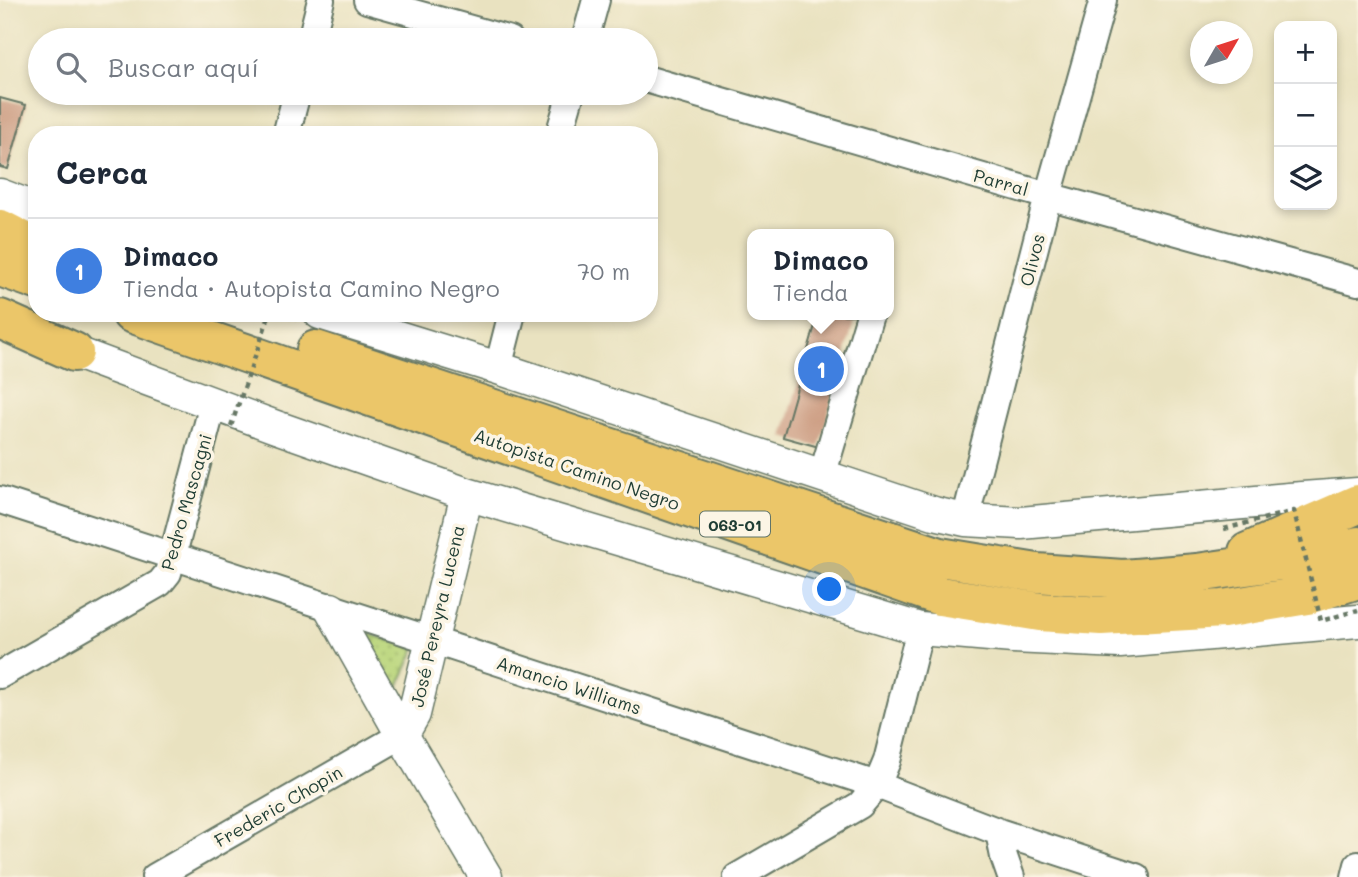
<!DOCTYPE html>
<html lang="es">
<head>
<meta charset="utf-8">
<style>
  body { margin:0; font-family:Mali,sans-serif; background:#f2f2f3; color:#1f2937 }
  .controls { position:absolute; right:21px; top:21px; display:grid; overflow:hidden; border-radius:14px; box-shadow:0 4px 10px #0003 }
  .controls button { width:63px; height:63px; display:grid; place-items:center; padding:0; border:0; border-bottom:2px solid #e0e1e3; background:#fff; color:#1f2937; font:35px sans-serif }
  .compass { position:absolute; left:1190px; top:21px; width:63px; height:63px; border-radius:50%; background:#fff; box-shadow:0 4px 10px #0003; rotate:51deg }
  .you { position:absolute; left:830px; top:590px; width:24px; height:24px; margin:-18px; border:5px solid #fff; border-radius:50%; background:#1a73e8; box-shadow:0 0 0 10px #1a73e833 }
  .badge { display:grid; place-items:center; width:46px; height:46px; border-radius:50%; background:#7c3aed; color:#fff; font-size:23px; font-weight:700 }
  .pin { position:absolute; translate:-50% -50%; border:4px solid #fff; box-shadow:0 2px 7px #0006 }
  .popup { position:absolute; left:747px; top:229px; width:147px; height:91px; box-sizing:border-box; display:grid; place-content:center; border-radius:14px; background:#fff; filter:drop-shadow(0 2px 5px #0005); font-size:23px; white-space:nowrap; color:#747a83 }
  .popup b { font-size:26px; color:#1f2937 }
  .popup::after { content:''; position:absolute; left:50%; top:100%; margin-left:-14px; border:14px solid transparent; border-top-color:#fff }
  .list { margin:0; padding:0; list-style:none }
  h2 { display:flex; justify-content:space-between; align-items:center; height:91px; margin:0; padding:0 28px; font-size:30px }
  h2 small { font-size:23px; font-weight:400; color:#747a83 }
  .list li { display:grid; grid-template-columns:46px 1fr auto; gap:21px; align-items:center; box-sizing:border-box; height:105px; padding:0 28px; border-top:2px solid #e0e1e3 }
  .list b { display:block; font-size:26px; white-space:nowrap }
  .list p { margin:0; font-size:23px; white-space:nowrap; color:#747a83 }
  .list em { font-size:23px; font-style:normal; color:#747a83 }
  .icon { flex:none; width:38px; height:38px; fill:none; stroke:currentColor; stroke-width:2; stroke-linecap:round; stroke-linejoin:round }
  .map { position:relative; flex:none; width:1358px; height:877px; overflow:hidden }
  .search { position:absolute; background:#fff; box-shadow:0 4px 10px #0003; left:28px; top:28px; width:630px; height:77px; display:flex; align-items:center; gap:18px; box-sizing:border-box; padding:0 24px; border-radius:38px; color:#747a83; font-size:26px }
  .panel { position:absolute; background:#fff; box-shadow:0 4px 10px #0003; left:28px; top:126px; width:630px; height:196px; border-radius:28px }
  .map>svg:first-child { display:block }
  .grass { fill:url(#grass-dots); stroke:#6c8a58; stroke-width:2 }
  .building { fill:#cb9a7f }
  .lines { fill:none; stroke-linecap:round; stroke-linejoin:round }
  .minor-casing { stroke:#667765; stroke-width:30 }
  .tertiary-casing { stroke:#667765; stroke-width:35 }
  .motorway-casing { stroke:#667765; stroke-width:42 }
  .path { stroke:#667765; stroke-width:4.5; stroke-dasharray:5 5; stroke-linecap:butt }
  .minor { stroke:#fff; stroke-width:26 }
  .tertiary { stroke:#fff; stroke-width:32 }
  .motorway { stroke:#ebc669; stroke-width:38 }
  .path-bridge { stroke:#667765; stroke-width:4.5; stroke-dasharray:5 5; stroke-linecap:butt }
  .labels { text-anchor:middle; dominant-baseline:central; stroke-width:7; stroke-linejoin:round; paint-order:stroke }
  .shield { fill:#fcf5e5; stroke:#617469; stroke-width:2 }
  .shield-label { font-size:16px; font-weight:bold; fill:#1f3d34 }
  .street-label { font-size:18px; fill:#1f3d34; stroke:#fcf5e5 }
</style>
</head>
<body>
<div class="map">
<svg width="1358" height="877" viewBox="0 0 1358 877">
  <defs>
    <pattern id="grass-dots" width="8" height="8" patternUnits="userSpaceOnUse" patternTransform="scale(1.75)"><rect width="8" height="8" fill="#bad67b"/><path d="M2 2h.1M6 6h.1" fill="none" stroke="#97af66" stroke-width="1.8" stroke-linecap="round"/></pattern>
  </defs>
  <rect width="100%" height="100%" fill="#fcf5e5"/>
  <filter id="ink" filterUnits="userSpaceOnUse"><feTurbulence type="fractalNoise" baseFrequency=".0143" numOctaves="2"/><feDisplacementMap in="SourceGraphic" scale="14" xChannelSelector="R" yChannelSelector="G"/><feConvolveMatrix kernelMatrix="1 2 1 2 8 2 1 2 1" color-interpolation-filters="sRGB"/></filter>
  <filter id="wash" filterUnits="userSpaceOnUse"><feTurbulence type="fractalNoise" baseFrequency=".00686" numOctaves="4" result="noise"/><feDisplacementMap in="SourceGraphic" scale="28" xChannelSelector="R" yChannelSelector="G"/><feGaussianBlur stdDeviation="1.57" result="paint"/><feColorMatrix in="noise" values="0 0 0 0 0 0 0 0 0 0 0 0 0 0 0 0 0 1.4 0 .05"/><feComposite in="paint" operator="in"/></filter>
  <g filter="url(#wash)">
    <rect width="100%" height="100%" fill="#e9e2c0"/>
    <path class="grass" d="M365,633L416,648L396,691Z"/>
    <g id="blocks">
      <path class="building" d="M0,98L26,105L8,169L0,167Z
        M818,315H856L819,447L783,437Z"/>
    </g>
  </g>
  <g filter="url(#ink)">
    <use href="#blocks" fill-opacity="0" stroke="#667765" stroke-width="2"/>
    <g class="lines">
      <g class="minor-casing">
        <path id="minor" d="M367,0L510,40
          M311,40L321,0
          M585,40L596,0
          M646,79L1048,196L1358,282
          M286,135L297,93
          M559,135L571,93
          M498,368L512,313
          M822,476L870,315
          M0,500L877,785L999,832L1136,877
          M965,520L1048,196L1103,0
          M0,675L160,583L168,573L213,404
          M999,832L1004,857L1011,877
          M155,877L402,735
          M737,877L860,805L877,785L887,761L920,629
          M1355,877L1358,865"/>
      </g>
      <g class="tertiary-casing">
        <path id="tertiary" d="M0,195L37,209
          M320,313L498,368L934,513L965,520L1021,523L1289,499L1358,494
          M52,345L74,352L276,427L467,494L920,629L1013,637L1120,642L1358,621
          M467,494L414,714L402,735L486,877
          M331,609L402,735"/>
      </g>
      <g class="motorway-casing">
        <path id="motorway" d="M0,229L37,248
          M0,267L37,280
          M131,313L940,596L1040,612L1101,616L1223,609L1307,595L1358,579
          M0,319L74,352
          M316,350L940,557L1037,573L1123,579L1197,573L1329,554L1358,546
          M1248,552L1358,504"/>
      </g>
      <path class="path" d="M277,313L296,320"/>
      <use href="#minor" class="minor"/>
      <use href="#tertiary" class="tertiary"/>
      <use href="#motorway" class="motorway"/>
      <path class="path-bridge" d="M231,426L270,313
        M1224,529L1294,511L1321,621L1358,610"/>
    </g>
  </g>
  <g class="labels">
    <rect class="shield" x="700" y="511.5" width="70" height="25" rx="5"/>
    <g class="shield-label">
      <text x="735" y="524">063-01</text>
    </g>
    <g class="street-label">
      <text transform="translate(1001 182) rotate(16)">Parral</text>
      <text transform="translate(1032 260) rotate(-76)">Olivos</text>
      <text transform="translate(577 469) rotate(19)">Autopista Camino Negro</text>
      <text transform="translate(186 502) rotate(-74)">Pedro Mascagni</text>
      <text transform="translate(437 616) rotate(-77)">José Pereyra Lucena</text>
      <text transform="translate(569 685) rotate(18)">Amancio Williams</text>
      <text transform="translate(278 806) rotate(-30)">Frederic Chopin</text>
    </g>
  </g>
</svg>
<div class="controls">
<button>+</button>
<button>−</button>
<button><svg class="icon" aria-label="layers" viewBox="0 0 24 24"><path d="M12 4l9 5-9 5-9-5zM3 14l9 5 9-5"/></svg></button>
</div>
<svg class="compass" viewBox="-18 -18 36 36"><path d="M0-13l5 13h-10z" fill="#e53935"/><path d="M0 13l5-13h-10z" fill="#747a83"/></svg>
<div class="you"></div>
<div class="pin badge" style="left:821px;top:369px;background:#3f7fe0">1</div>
<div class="popup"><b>Dimaco</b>Tienda</div>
<div class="search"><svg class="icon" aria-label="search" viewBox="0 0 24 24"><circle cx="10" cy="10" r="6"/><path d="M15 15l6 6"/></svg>Buscar aquí</div>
<section class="panel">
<h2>Cerca<small></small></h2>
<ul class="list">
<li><span class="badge" style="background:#3f7fe0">1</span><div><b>Dimaco</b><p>Tienda · Autopista Camino Negro</p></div><em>70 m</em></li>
</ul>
</section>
</div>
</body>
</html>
